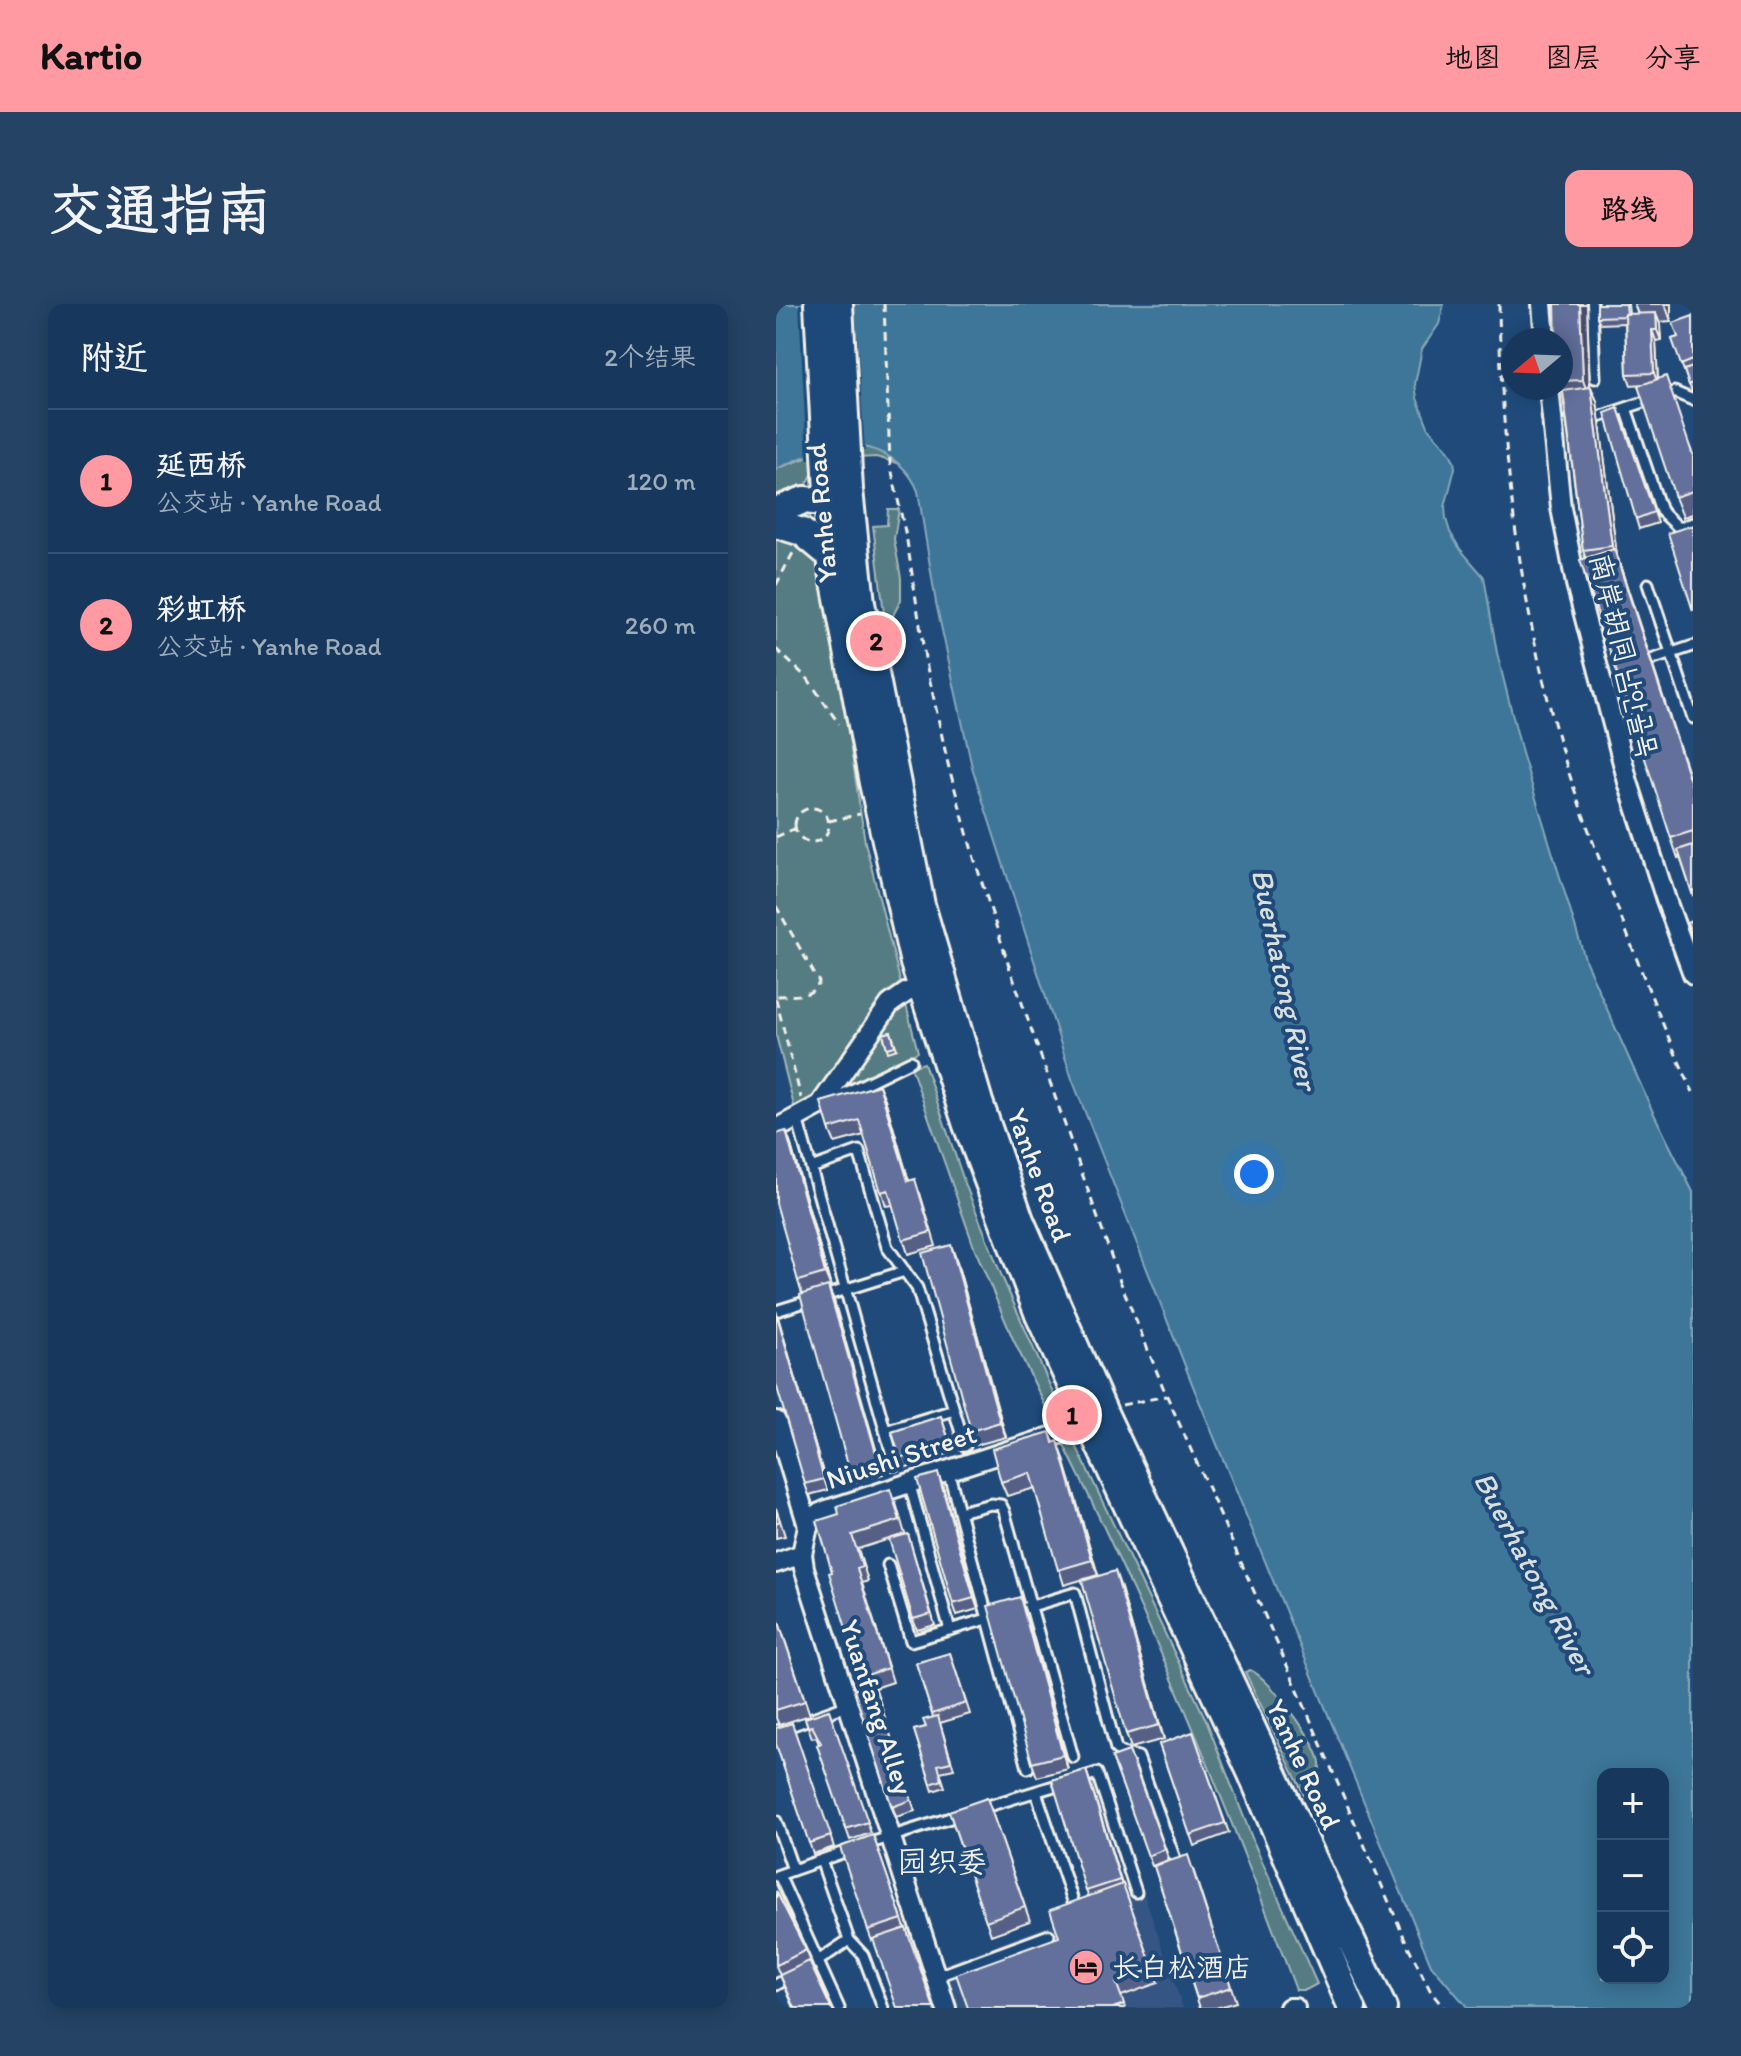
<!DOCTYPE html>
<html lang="zh">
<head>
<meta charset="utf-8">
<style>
  body { margin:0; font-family:Itim,"LXGW WenKai TC","Poor Story",sans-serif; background:#244365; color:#f1f3f6 }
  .controls { position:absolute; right:24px; bottom:24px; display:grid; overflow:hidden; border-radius:16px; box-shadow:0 4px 20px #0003 }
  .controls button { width:72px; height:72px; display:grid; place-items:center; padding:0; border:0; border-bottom:2px solid #365272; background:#17385c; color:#f1f3f6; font:40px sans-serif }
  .compass { position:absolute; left:725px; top:24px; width:72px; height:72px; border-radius:50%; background:#17385c; box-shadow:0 4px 20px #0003; rotate:251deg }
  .you { position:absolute; left:478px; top:870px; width:28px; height:28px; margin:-20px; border:6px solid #fff; border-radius:50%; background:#1a73e8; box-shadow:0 0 0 12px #1a73e833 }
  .badge { display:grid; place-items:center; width:52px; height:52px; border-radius:50%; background:#ff9aa2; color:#111; font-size:26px; font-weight:700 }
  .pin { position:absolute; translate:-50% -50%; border:4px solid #fff; box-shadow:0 2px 8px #0006 }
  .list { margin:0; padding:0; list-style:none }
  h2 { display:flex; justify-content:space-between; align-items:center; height:104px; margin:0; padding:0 32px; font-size:34px }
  h2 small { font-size:26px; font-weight:400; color:#9eacbb }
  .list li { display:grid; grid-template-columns:52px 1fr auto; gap:24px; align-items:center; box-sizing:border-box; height:144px; padding:0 32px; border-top:2px solid #365272 }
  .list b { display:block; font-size:30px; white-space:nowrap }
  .list p { margin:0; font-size:26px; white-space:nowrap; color:#9eacbb }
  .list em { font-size:26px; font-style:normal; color:#9eacbb }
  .icon { flex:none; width:44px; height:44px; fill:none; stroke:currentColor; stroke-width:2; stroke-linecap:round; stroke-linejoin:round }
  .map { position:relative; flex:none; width:917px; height:1704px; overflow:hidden; border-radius:16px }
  header { display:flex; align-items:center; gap:48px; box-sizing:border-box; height:112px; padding:0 40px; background:#ff9aa2; color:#111 }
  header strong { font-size:38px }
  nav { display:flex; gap:44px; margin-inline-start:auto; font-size:28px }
  .intro { display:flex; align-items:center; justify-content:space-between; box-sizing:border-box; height:192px; padding:0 48px }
  h1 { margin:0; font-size:56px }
  .button { padding:20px 36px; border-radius:16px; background:#ff9aa2; color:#111; font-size:28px; font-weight:700 }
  main { display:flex; gap:48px; padding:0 48px }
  aside { flex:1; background:#17385c; border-radius:16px; box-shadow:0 4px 20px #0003 }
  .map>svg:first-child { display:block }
  .built { fill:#345584 }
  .green { fill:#547c83; stroke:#a4b6b6; stroke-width:2 }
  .water { fill:#3e7698; stroke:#87a7b8; stroke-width:2; fill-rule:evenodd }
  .pier { fill:#1f4a7a }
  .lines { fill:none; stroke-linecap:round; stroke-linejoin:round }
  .lane-casing { stroke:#f4f1e8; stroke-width:15 }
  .street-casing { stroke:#f4f1e8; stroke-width:24 }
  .secondary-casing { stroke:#f4f1e8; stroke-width:32 }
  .path { stroke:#f4f1e8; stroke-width:3; stroke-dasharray:8 6; stroke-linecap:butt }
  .lane { stroke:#1f4a7a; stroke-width:9 }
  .street { stroke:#1f4a7a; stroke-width:18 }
  .secondary { stroke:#1f4a7a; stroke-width:26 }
  .wall { fill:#566086; stroke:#f4f1e8; stroke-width:2 }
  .shaded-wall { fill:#464e6d; stroke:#f4f1e8; stroke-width:2 }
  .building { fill:#64709c; stroke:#f4f1e8; stroke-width:2 }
  .labels { text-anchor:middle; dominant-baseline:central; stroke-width:8; stroke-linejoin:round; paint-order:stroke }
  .street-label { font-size:28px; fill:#f4f1e8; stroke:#1f4a7a }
  .poi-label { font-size:28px; fill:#f4f1e8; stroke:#1f4a7a; text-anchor:start }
  .water-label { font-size:30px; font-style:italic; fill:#d9dfdc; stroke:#1f4a7a }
  .neighbourhood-label { font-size:30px; fill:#f4f1e8; stroke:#1f4a7a }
</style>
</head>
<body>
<header>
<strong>Kartio</strong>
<nav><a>地图</a><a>图层</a><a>分享</a></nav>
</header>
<div class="intro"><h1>交通指南</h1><a class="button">路线</a></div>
<main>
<aside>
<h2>附近<small>2个结果</small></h2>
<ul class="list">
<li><span class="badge">1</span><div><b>延西桥</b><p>公交站 · Yanhe Road</p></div><em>120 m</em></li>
<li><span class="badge">2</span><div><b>彩虹桥</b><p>公交站 · Yanhe Road</p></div><em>260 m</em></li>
</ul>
</aside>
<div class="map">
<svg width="917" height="1704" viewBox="0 0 917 1704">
  <rect width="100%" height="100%" fill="#1f4a7a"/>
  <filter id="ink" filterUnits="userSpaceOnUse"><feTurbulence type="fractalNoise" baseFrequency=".0125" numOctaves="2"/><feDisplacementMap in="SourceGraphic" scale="16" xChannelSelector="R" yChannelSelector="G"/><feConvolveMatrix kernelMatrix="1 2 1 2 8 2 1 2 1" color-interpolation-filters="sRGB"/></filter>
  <g filter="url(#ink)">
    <path class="built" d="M367,1587L407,1704H177L162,1662Z"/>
    <path class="green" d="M80,142L98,145L125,160L100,153L63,155L40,163L30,182L0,194V165L59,143Z
      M112,205H123L118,235L125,274V296L110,325L97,222L111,221Z
      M0,227L9,228L41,254L45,264L48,298L60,345L89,538L142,748L19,806L0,731Z
      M148,759L188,877L227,975L290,1118L280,1124L237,1035L198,943L135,763Z
      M296,1133L430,1416L478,1539L541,1680L530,1686H520C450,1499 376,1317 287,1139Z
      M474,1366C492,1372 543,1440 544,1459C545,1472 537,1483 528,1491L469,1368Z"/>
    <path class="water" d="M0,0H668L663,20L646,45L639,80L641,94L653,125L673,147L678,157L679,164L669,203L670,215L674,228L684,245L708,273L721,349L746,449L810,658L876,806L917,888V1704H692L655,1661L417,1082L296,775L196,463L160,299L142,187C129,155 95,137 60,143C40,146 19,157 0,165ZM827,1470H887V1674H827Z"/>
    <path class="pier" d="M23,0H79L89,147H60L31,156Z"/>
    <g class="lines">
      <g class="lane-casing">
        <path id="lane" d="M816,0L819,74
          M850,104L885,207L903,224L917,219
          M823,113L898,88L917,96
          M872,280L917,414
          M875,356L917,342
          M51,798L135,757
          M21,814L119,1161
          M35,864L83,847L111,943L141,984L189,1142
          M0,1007L129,967
          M109,1127L178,1106
          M172,1166L252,1464
          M133,1178L174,1326
          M183,1208L215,1200L225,1201L228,1207L297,1453
          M112,1261L135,1337L225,1311
          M239,1307L299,1289L340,1445L345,1449L362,1453L398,1552
          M0,1427L70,1402
          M302,1475L321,1469L360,1588
          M260,1488L298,1600
          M202,1505L288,1479
          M0,1517L17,1566
          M88,1541L184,1511
          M45,1556L73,1636L87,1651L107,1704
          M3,1571L63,1704
          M0,1572L74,1546
          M159,1673L273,1631
          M0,1681L42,1657L73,1636"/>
      </g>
      <g class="street-casing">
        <path id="street" d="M766,0L769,36
          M773,84L785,204L800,280L852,478L890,596L917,670
          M0,825L44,801L114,700L131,688L146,683
          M0,1117L32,1222L26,1250L28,1264L170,1704
          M32,1222L42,1210L51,1206L287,1129
          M0,1259L26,1250
          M513,1704H519"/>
      </g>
      <g class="secondary-casing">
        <path id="secondary" d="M42,0L56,262L97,479L138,659L191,821L263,1011L475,1468L576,1704
          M63,0L73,186L85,299L145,601L203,798L244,916L328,1109L607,1704
          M0,207L28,196L67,200
          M0,220L26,228L55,252"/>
      </g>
      <path class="path" d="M108,0L114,159L131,237L149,354L172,460L198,554L234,665L344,977L387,1083L513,1366L631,1640L655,1688L668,1704
        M723,0C725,143 742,287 780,426C795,480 815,533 835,586C860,655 886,722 917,788
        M0,281L17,249
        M0,345L32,375L63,420
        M19 521a17 17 0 1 1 34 0a17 17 0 1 1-34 0Z
        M53,517L84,510
        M0,533L20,524
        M0,602L43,678C38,694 15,691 0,692
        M0,695L25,794
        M346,1101L390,1092"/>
      <use href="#lane" class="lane"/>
      <use href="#street" class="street"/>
      <use href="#secondary" class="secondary"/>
    </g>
    <path class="wall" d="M779,0H811L814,83L821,97L841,252L917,484V592L904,553L902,554L895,534L807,246L787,92L784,84L785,36Z
      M821,0H852L853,10H862L858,0H895V17L883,18L885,36L880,37L882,75L917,150V210L907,213L899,193L867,80L855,81L851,70L849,19L824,20L821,13Z
      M917,12V87L916,88L896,35L902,33Z
      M842,104L882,219L863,225L860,215Z
      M115,728L121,745L112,748L107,730Z
      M109,795L133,877L144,889L160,942L132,950L117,901L110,902L88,831L59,839L53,825Z
      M10,827L15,841L55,983L53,984L107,1170L78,1178L73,1164L26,990L22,977Z
      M175,941L180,955L230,1133L200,1141L195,1127Z
      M0,1007L52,1186L33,1191L29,1180Z
      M165,1112L177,1148L128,1164L116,1128Z
      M274,1128L278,1139L287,1152L322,1271L288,1281L259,1184L231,1192L225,1178Z
      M166,1180L202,1305L181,1311L177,1300Z
      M120,1199L129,1230L82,1245L92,1277L86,1279L117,1378L99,1384L139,1507L120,1513L78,1386L88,1383L56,1268L63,1210Z
      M0,1204L9,1232L0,1234Z
      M132,1230L159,1321L141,1326L137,1315Z
      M344,1281L388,1435L355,1444L350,1430Z
      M244,1293L249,1307L292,1465L261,1473L256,1459Z
      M0,1309L34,1411L3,1421L0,1414Z
      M174,1349L194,1410L164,1419L178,1465L164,1468L169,1483L157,1487L138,1426L150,1423L157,1413L140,1359Z
      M53,1406L95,1529L74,1536L41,1441L43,1440L40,1433L36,1434L29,1414Z
      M16,1419L58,1543L37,1550L0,1440Z
      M417,1428L453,1529L418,1542L383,1440Z
      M353,1447L393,1556L376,1562L336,1453Z
      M310,1466L346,1581L347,1580L382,1679L345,1692L349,1704H192L283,1633L312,1592L276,1476Z
      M211,1494L254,1617L215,1631L173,1507Z
      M97,1531L129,1624L96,1637L92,1626Z
      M378,1562L417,1565L460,1698L440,1704H424Z
      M0,1587L30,1646L55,1704H18L0,1662Z"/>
    <path class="shaded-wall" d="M804,0H811L814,96L807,76Z
      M889,0H895V17Z
      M880,9L884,20L885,36L881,26Z
      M876,26L880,37L882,80L878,69Z
      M815,83L821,97L841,252L917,486L836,242Z
      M103,781L109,795L137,891L132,877Z
      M10,827L15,841L55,983L49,969Z
      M175,941L180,955L230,1133L224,1118Z
      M52,982L58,996L107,1170L102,1156Z
      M0,1007L3,1016L52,1186L48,1175Z
      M282,1137L287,1152L322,1271L316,1256Z
      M162,1169L166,1180L202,1305L198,1294Z
      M339,1267L344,1281L388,1435L383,1421Z
      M244,1293L249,1307L292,1465L287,1451Z
      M310,1466L315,1480L349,1590L344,1576Z"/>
    <path class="building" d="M779,0H804L807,76L785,77V36H780Z
      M821,0H850L851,10H849V12L821,13Z
      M880,9L881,26H876L878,69L851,70L849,10Z
      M917,12V56L905,61L896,35L902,33L897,19Z
      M917,63V79L913,81L908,66Z
      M890,72L917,152V187L899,193L862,82Z
      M815,83L836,242L807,246L787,87Z
      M842,104L878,208L860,215L829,109Z
      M917,221V307L892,229Z
      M838,245L917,486V527L895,534L804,256Z
      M917,541V592L902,546Z
      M917,616V632L911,619Z
      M115,728L119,742L111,744L107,730Z
      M103,781L132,877L139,875L155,928L127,936L112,886L105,888L83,816L53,825L45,798Z
      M10,827L49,969L22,977L0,899V830Z
      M175,941L224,1118L195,1127L146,949Z
      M52,982L102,1156L73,1164L24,991Z
      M0,1008L48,1175L29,1180L0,1080Z
      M165,1112L173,1137L124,1154L116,1128Z
      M274,1128L277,1139L282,1137L316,1256L282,1266L254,1169L225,1178L216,1145Z
      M162,1169L198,1294L177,1300L141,1175Z
      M114,1185L124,1216L76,1231L86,1263L81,1265L112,1364L85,1373L53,1269L56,1268L41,1217L63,1210L61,1202Z
      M0,1206L4,1217L0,1219Z
      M132,1230L155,1310L137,1315L113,1235Z
      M339,1267L383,1421L350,1430L306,1277Z
      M244,1293L287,1451L256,1459L212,1302Z
      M0,1310L29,1397L0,1406Z
      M174,1349L190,1399L156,1410L140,1359Z
      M98,1379L135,1496L116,1503L78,1386Z
      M53,1406L92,1518L70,1525L41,1441L45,1439L36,1422L32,1423L29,1414Z
      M162,1412L175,1458L162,1461L166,1476L155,1480L138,1426L150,1423L147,1416Z
      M16,1419L55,1532L33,1539L0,1440V1424Z
      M417,1428L449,1519L414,1531L383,1440Z
      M353,1447L389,1545L372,1552L336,1453Z
      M310,1466L344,1576L310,1587L276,1476Z
      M211,1494L249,1603L210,1617L173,1507Z
      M97,1531L126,1615L92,1626L64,1543Z
      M412,1551L455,1683L421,1694L378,1562Z
      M347,1580L377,1665L340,1678L348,1700L337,1704H192L180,1670L283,1633L274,1606Z
      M0,1587L30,1646L1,1661L0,1659Z
      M130,1624L158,1704H121L97,1635Z
      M33,1657L55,1704H19L4,1671Z"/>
  </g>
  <defs>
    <g id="hotel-disc" transform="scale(1.8)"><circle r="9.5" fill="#ff9aa2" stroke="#1f4a7a"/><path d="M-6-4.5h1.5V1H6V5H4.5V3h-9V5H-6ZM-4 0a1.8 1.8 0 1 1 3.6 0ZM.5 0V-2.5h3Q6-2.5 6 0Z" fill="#111"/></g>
  </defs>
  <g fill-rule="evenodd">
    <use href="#hotel-disc" x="310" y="1663"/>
  </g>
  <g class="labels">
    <g class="street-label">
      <text transform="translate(45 209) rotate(-95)">Yanhe Road</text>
      <text transform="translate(849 351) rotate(76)">南岸胡同 남안골목</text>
      <text transform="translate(264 871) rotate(70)">Yanhe Road</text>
      <text transform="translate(125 1152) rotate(-18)">Niushi Street</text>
      <text transform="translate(101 1403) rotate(72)">Yuanfang Alley</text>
      <text transform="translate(528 1460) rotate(65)">Yanhe Road</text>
    </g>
    <g class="poi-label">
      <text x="336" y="1663">长白松酒店</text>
    </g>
    <g class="water-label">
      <text transform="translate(509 675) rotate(78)">Buerhatong River</text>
      <text transform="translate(759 1269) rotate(62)">Buerhatong River</text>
    </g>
    <g class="neighbourhood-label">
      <text x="166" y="1557">园织委</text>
    </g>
  </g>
</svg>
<div class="controls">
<button>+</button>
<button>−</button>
<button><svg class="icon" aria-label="locate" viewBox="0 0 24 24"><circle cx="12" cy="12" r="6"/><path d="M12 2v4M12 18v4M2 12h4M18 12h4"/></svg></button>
</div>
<svg class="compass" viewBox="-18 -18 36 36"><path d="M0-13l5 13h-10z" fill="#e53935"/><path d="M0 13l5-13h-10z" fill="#9eacbb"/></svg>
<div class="you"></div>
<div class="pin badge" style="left:296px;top:1111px">1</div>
<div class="pin badge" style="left:100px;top:337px">2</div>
</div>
</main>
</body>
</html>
